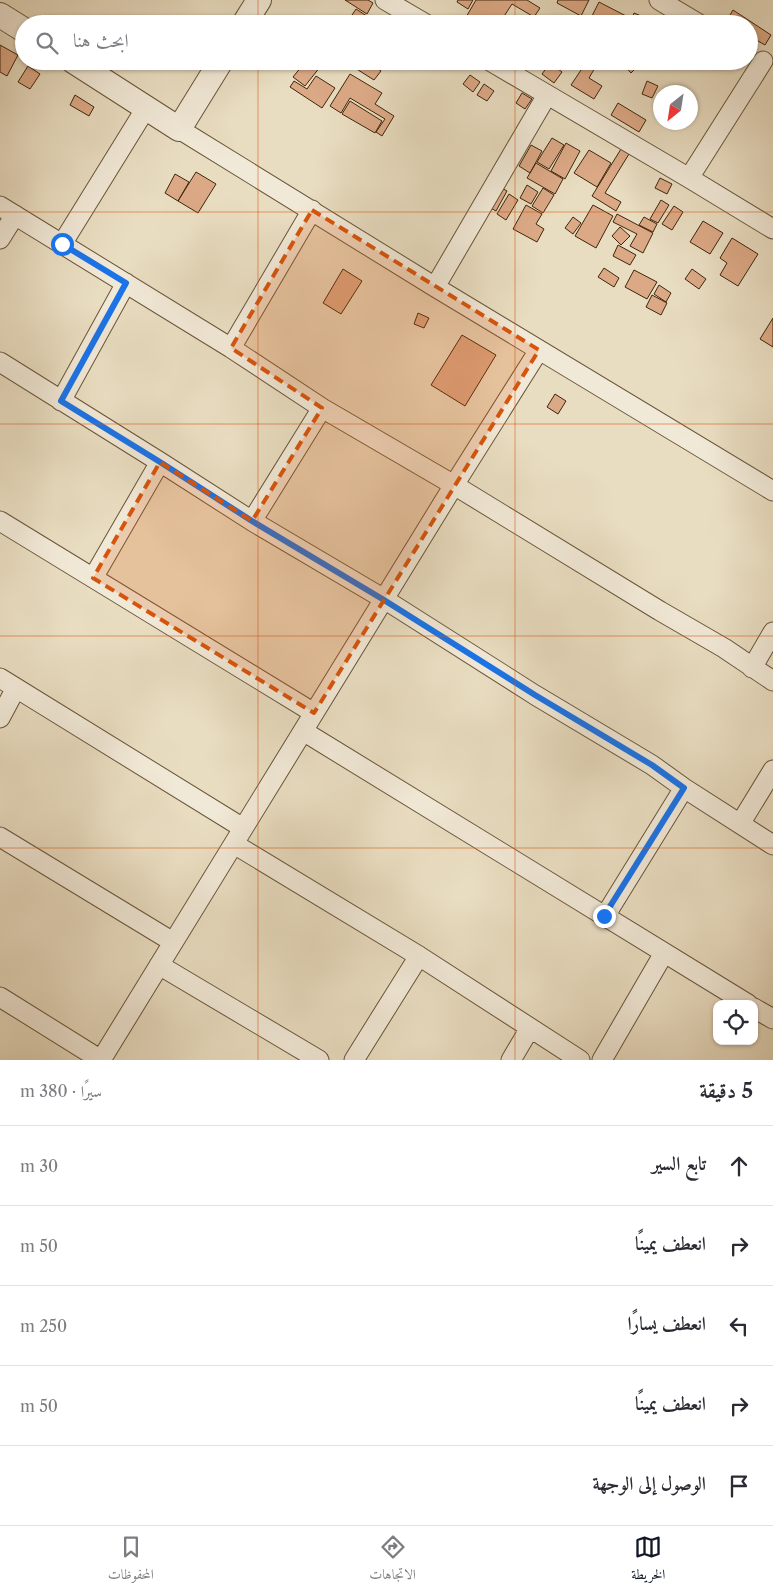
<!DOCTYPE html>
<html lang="ar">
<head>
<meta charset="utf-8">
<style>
  body { margin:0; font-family:"Libre Caslon Text",Amiri,serif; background:#f2f2f3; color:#2b2b33; direction:rtl }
  .controls { position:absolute; right:15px; bottom:15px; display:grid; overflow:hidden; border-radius:10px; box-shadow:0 1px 4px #0004 }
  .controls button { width:45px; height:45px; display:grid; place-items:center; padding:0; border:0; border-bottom:1px solid #e1e1e2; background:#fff; color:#2b2b33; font:25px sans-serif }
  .compass { position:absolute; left:653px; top:85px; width:45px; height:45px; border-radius:50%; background:#fff; box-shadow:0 1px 4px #0004; rotate:210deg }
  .stop { position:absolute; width:15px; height:15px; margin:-11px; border:4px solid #1a73e8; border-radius:50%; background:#fff }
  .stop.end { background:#1a73e8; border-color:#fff; box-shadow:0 1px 5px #0008 }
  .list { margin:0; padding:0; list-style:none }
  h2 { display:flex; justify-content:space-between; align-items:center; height:65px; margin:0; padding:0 20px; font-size:21px }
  h2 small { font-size:16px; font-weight:400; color:#7c7c81 }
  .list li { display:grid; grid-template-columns:32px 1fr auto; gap:15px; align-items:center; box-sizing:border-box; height:80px; padding:0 20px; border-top:1px solid #e1e1e2 }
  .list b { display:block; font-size:19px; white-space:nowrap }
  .list em { font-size:16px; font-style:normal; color:#7c7c81 }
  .icon { flex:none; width:28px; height:28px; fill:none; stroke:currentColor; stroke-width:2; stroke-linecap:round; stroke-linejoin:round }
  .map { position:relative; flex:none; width:773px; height:1060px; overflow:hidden; direction:ltr }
  .search { position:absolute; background:#fff; box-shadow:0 1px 4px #0004; left:15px; right:15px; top:15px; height:55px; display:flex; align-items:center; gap:12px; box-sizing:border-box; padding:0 18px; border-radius:28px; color:#7c7c81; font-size:19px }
  .sheet { height:465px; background:#fff }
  nav { display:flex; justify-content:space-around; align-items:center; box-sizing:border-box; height:70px; border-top:1px solid #e1e1e2; background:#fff; font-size:14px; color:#7c7c81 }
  nav a { display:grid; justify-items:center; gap:2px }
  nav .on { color:#111827 }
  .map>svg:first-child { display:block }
  .building { fill:#dca986; stroke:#3e260c }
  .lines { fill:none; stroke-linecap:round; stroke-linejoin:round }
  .minor-casing { stroke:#695439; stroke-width:21 }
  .tertiary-casing { stroke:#695439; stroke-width:26 }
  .minor { stroke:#f1e9d7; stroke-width:19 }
  .tertiary { stroke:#f1e9d7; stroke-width:24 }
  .route { stroke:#1a73e8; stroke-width:6 }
  .marked { fill:#d7540c; fill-opacity:0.2; stroke:#d7540c; stroke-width:4; stroke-dasharray:10 6; stroke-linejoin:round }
  .grid { fill:none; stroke:#d7540c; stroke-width:1; stroke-opacity:0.55 }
</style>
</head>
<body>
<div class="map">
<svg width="773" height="1060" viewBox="0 0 773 1060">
  <rect width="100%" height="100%" fill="#e9ddc1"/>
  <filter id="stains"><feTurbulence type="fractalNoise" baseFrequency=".004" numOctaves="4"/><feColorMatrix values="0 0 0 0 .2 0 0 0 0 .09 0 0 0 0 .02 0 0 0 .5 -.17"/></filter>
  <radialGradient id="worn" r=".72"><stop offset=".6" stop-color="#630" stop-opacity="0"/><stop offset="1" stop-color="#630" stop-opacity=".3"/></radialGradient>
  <path class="building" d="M345,0H368L373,3L367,14Z
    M458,0H473L468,9L457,2Z
    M476,0H527L540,8L534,17L512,4L499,24H462Z
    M558,0H589L581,16L557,3Z
    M599,2L628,17L624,24H588Z
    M356,9L373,20L371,24H346Z
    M733,10L771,35L765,45L749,36V24H729L726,22Z
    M634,13L660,24H630Z
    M318,16L330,24H312Z
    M558,16L569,24H553Z
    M0,45L18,55L7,76L0,72Z
    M306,61H313L320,67L305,86L293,77Z
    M344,61H366L381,71L374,80Z
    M573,61H599L589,78L602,86L594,99L571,85L581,70L571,64Z
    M628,61H643L631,73L624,65Z
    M550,63L562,72L554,83L542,74Z
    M28,66L40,74L30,89L18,82Z
    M350,74L382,93L375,104L394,116L382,136L376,132L385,119L350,98L341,113L330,106Z
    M470,75L480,82L473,92L463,84Z
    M316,76L335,88L322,108L290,87L294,81L307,89Z
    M647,81L658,86L652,98L642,94Z
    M484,84L494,91L487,101L477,95Z
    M522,93L532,99L525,109L516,103Z
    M75,95L94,107L89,116L70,105Z
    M350,101L382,121L375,133L342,114Z
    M618,103L646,120L639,132L611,115Z
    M552,138L564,145L549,169L537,162Z
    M566,143L580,151L565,179L551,171Z
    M531,145L542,151L530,173L519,166Z
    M621,149L629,154L605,193L621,202L616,211L592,196Z
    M589,150L611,163L597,187L574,173Z
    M536,163L563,179L555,194L527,178Z
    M196,172L216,184L198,213L178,201Z
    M175,174L189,182L178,201L165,193Z
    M660,178L672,184L667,194L655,188Z
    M527,185L538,192L531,204L520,198Z
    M500,187L507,191L496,211L489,207Z
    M543,188L554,195L543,213L532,206Z
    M509,194L518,200L506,220L497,214Z
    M661,200L669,205L658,223L650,219Z
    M526,205L542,214L536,224L544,229L537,242L513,229Z
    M593,205L613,216L596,248L575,236Z
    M674,206L683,212L672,230L662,224Z
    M617,214L653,233L643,253L630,246L637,234L613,222Z
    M573,217L581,223L573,234L565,228Z
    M644,217L657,224L653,232L639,225Z
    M703,221L723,233L710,254L690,242Z
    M620,227L630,236L621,245L612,236Z
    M732,238L758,254L738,286L720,275L727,263L720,258Z
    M618,245L636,255L630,265L613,256Z
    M604,268L619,278L614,287L598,277Z
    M343,269L362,281L341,314L323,303Z
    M692,269L706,279L699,289L685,279Z
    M634,270L657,282L647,299L625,287Z
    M659,285L671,293L666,302L654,294Z
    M652,295L667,303L661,315L646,307Z
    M418,313L429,318L424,328L414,324Z
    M773,318V347L760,339Z
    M462,335L496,355L465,406L431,385Z
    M555,394L566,401L558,414L547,407Z"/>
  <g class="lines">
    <g class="minor-casing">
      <path id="minor" d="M385,0L426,24
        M659,0L699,24
        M490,61L689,178L773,229
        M179,129L435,287L773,491
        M689,178L763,61
        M0,206L231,348L322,408L454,485L660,611L724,648L773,681
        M0,239L15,215
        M62,244L146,108
        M435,287L547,95
        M231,348L312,210
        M0,362L160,462L252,521L384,599L535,695L652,765L684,788L773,845
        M61,401L126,283
        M0,521L314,713
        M252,521L322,408
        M93,578L160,462
        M752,668L773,632
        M0,678L243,828
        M0,718L16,688
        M303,731L748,1004
        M740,824L773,770
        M0,837L173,942
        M234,844L419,956L580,1060
        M605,916L684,788
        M159,965L319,1060
        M0,997L101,1060
        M754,1008L773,1019
        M101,1060L454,485L539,350
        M354,1060L419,956
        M511,1060L530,1028
        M602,1060L664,953"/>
    </g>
    <g class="tertiary-casing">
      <path id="tertiary" d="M0,15L24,30
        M244,24L259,0
        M73,61L179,129L221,61"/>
    </g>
    <use href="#minor" class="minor"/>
    <use href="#tertiary" class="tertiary"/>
  </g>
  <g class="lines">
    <path class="route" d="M62,244L126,283L61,401L160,462L252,521L384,600L535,695L652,765L684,788L604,916"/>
  </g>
  <path class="marked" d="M312,210L539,350L314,713L93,578L160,462L252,521L322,408L231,348Z"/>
  <path class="grid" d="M258,0V24M515,0V24M258,61V1060M515,61V1060M0,212H773M0,424H773M0,636H773M0,848H773"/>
  <rect width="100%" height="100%" filter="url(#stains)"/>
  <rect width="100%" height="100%" fill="url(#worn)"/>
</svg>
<div class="controls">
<button><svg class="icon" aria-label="locate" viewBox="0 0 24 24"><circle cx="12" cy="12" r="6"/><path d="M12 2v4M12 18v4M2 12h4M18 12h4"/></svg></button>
</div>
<svg class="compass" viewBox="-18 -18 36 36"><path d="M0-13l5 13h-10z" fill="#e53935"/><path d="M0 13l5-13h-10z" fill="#7c7c81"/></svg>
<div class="stop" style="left:62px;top:244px"></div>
<div class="stop end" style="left:604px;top:916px"></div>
<div class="search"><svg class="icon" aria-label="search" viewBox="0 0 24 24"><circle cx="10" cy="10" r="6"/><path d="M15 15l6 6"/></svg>ابحث هنا</div>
</div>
<section class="sheet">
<h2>5 دقيقة<small>سيرًا · 380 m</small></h2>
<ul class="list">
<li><svg class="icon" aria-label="ahead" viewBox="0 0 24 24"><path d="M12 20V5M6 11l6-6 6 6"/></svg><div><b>تابع السير</b></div><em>30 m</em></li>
<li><svg class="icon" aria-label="right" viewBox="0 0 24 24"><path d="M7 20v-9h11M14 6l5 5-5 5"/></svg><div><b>انعطف يمينًا</b></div><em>50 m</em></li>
<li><svg class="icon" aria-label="left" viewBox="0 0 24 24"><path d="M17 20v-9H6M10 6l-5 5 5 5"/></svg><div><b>انعطف يسارًا</b></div><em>250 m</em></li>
<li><svg class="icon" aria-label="right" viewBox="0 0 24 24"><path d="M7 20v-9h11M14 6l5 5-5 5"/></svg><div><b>انعطف يمينًا</b></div><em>50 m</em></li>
<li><svg class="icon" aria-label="arrive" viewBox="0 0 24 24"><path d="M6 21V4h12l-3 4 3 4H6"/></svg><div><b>الوصول إلى الوجهة</b></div></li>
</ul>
</section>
<nav>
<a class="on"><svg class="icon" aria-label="map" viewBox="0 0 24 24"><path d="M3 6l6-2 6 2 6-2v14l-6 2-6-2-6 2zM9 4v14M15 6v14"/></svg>الخريطة</a>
<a><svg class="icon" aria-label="directions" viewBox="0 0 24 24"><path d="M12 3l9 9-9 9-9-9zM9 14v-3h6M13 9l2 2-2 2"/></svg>الاتجاهات</a>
<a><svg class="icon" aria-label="saved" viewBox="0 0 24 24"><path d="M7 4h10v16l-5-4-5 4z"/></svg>المحفوظات</a>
</nav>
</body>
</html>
